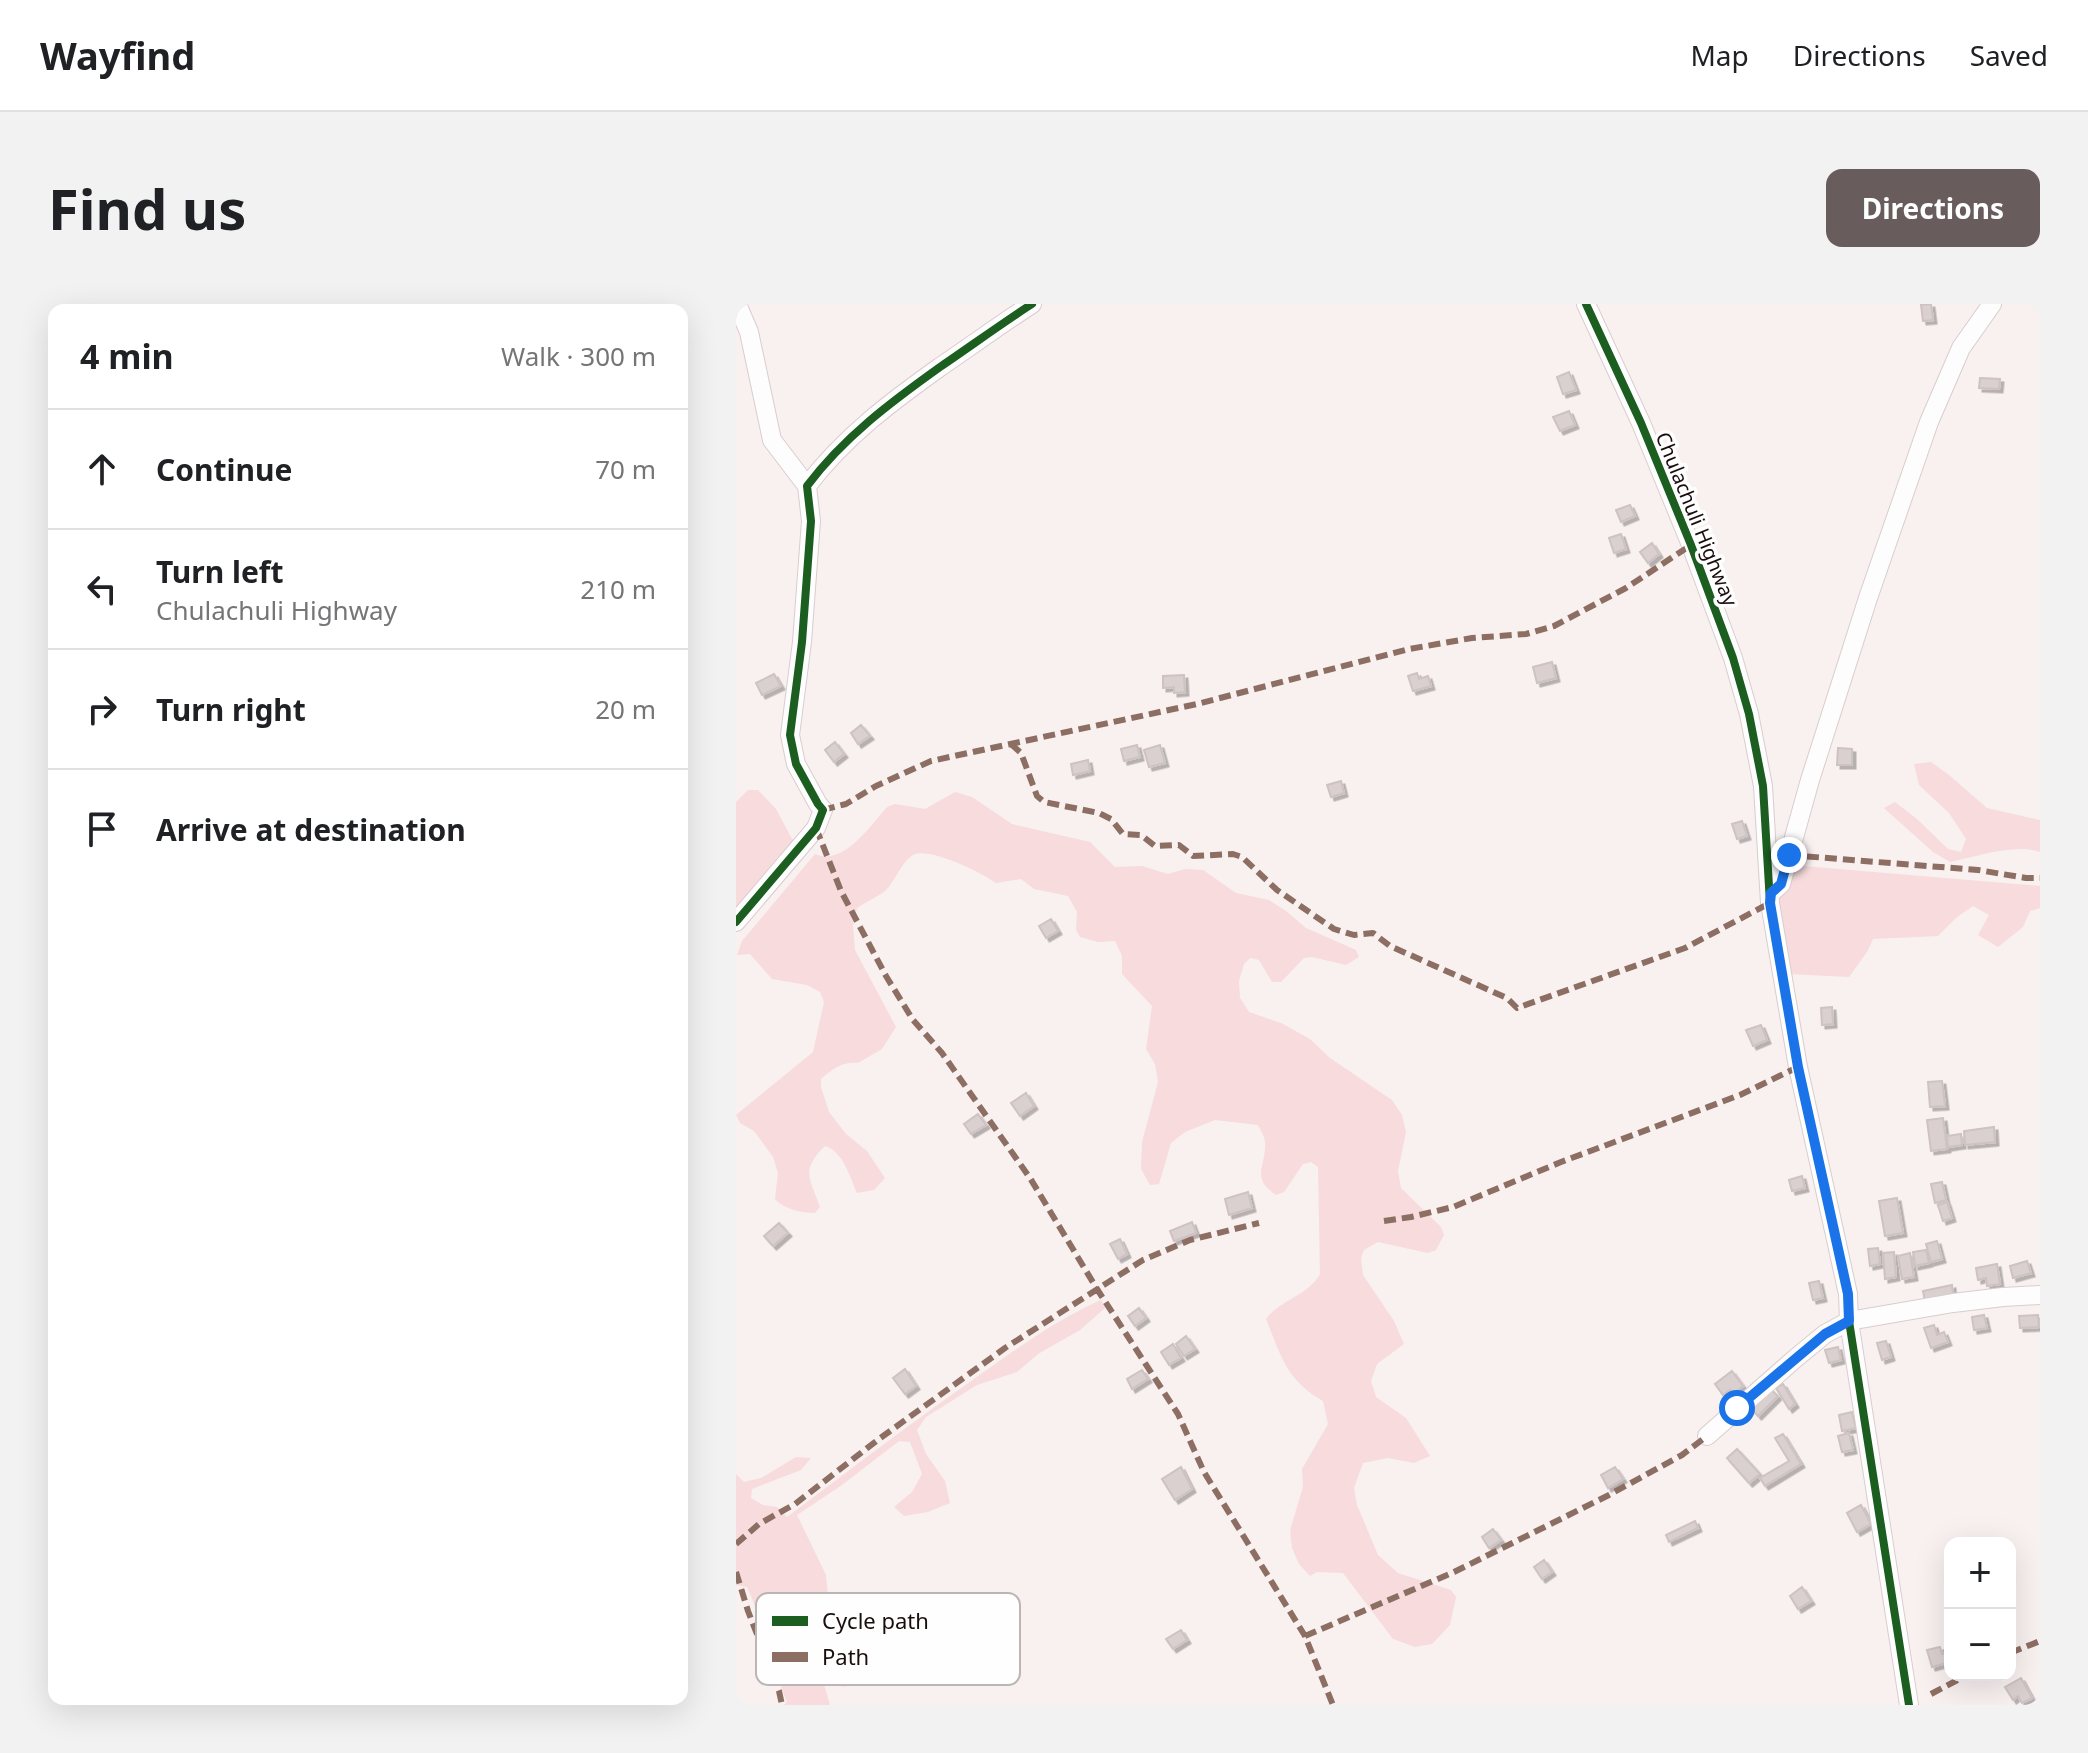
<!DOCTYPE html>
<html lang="en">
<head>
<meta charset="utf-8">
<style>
  body { margin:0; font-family:"Noto Sans",sans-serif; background:#f2f2f2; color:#202124 }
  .controls { position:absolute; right:24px; bottom:24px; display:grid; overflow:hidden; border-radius:16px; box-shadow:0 8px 32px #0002 }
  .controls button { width:72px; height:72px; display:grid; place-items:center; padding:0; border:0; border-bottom:2px solid #e0e0e0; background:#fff; color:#202124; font:40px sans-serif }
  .stop { position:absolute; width:24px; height:24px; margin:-18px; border:6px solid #1a73e8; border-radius:50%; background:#fff }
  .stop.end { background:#1a73e8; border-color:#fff; box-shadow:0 2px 8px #0008 }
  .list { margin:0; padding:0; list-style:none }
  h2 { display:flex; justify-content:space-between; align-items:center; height:104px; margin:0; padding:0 32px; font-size:34px }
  h2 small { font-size:26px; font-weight:400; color:#757577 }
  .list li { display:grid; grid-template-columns:52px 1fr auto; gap:24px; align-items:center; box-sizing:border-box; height:120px; padding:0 32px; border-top:2px solid #e0e0e0 }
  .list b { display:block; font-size:30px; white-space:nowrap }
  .list p { margin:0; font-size:26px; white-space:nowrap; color:#757577 }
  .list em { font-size:26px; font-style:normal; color:#757577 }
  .icon { flex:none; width:44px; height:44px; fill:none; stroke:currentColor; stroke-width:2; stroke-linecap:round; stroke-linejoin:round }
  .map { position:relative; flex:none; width:1304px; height:1401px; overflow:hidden; border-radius:16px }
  header { display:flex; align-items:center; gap:48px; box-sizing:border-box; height:112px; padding:0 40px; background:#fff; border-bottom:2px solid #e0e0e0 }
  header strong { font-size:38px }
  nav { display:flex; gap:44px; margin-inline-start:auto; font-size:28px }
  .intro { display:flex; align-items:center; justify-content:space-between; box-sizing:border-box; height:192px; padding:0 48px }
  h1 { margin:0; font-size:56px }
  .button { padding:20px 36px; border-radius:16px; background:#685c5d; color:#fff; font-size:28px; font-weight:700 }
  main { display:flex; gap:48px; padding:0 48px }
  aside { flex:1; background:#fff; border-radius:16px; box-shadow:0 8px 32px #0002 }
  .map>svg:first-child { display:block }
  .green { fill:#f7dbdd }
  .building { fill:#dbd0d0; stroke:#cec2c3; stroke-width:2; filter:url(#shadow) }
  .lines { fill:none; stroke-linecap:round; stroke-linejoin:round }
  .minor-casing { stroke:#d9cdce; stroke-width:20 }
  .minor { stroke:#fefdfd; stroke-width:18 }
  .quiet { stroke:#8d6e63; stroke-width:6; stroke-dasharray:12 6; stroke-linecap:butt }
  .cycleway-casing { stroke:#fefefe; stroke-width:13 }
  .cycleway { stroke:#1b5e20; stroke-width:8 }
  .route { stroke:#1a73e8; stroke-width:10 }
  .labels { text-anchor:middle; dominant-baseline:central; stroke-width:7; stroke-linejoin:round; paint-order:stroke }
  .street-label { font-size:20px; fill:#1a0d0e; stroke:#fefefe }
  .key { fill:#fefefe; stroke:#bab6b6; stroke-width:2 }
  .key-label { font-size:22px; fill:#1a0d0e }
</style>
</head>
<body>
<header>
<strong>Wayfind</strong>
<nav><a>Map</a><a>Directions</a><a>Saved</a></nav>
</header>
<div class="intro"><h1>Find us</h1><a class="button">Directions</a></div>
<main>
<aside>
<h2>4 min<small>Walk · 300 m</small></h2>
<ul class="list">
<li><svg class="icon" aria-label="ahead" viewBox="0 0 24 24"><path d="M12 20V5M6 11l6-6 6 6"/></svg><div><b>Continue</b></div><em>70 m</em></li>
<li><svg class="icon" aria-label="left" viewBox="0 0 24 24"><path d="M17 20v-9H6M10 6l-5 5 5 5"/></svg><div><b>Turn left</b><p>Chulachuli Highway</p></div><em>210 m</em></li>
<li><svg class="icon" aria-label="right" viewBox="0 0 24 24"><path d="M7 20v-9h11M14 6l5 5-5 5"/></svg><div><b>Turn right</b></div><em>20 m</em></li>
<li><svg class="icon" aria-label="arrive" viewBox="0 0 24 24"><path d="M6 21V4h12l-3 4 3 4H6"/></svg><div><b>Arrive at destination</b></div></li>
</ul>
</aside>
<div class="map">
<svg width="1304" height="1401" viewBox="0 0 1304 1401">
  <defs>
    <filter id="shadow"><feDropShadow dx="3.5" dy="3.5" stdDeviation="0" flood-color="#0004"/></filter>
  </defs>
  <rect width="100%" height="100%" fill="#f9f0f0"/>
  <path class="green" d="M1195,458L1213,471L1251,504L1304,516V548C1279,539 1240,553 1214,558L1197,548L1148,504L1159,498L1181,515L1212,545L1225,548L1230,535L1213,509L1183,481L1178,460Z
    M12,486H22L40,505L56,535L64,537L0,626V498Z
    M219,488L236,493L276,520L354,538L379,563L406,562L432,570L449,565L467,566L500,589L533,596L550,607L570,624L620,646L623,653L610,661L576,653L568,654L545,678H536L523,656L514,654L508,660L503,677L504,694L513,708L545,719L574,735L594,754L656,796L666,811L670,828L662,867L665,884L705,923L708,931L700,946L692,949L642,938L628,946L625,954L627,971L658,1017L668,1040L641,1060L635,1077L640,1093L670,1114L694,1152L678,1159L652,1154L627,1159L618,1184L621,1201L642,1251L662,1269L715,1286L720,1293L714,1321L696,1340L679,1343L657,1335L607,1269L581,1268L574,1272L563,1260L556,1244L554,1226L567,1183L566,1165L592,1120L587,1097C550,1076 545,1052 530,1015C544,996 573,991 584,970L582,863L575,858L567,860L548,888L540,891C514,873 530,865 529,839C529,833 525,827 522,821L479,816L449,828L435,839L423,880L414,881L405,865L406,838L422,778L419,760L410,745L416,702L386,670V652L379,637L362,638L344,633L340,626L341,608L332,592L298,585L285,575L260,579C246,569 193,542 177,551C165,558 159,578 149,587C141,593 130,598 121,604L117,621L119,646L160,723L146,745L122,759C107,757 96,765 85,775V783L93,808L110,830L131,847L149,874L138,886L121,889C114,873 107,847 89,842C64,866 74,875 84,903L79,909C65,909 48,905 39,895L42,869L37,853L18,827L4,819L0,811L77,748L88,698L84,688L71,681L36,675L14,650L1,651L6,637L79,550C107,563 135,521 151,503L159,500L189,505Z
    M1055,561L1304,582V604L1294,607L1287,623L1262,643L1242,631L1253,611L1237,602L1221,613L1202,632L1137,635L1131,648L1113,673L1053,670L1040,598Z
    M365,996L369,1004L344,1026L302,1050L281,1068L241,1081L190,1113L181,1126L190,1150L209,1177L214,1199L192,1208L168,1212L158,1203L176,1188L186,1170L174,1138L163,1137L106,1181L61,1211L90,1271L92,1293L77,1305L61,1329L101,1362L110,1383L87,1377L94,1401H48L51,1398L34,1354L17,1297L11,1283L0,1281V1170L8,1178L25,1174L60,1153L75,1154L65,1166L16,1185L15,1194L27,1201L41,1203L51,1213C115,1165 179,1116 245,1070C283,1043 322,1015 365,996Z"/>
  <path class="building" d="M1195,0L1197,16L1187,17L1185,1Z
    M833,68L840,86L827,90L821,73Z
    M1244,74L1264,75L1263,85L1243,84Z
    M833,107L839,121L824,127L817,113Z
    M894,201L899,212L885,218L880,206Z
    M885,230L890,245L878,249L873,234Z
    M916,239L923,250L912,259L904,248Z
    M816,358L820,374L801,379L797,363Z
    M681,369L683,375L692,372L695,382L677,387L672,372Z
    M38,370L45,382L26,391L20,379Z
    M448,371L449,388L438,389V383L427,384V372Z
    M125,421L134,432L122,440L115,429Z
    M99,438L108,450L98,458L89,446Z
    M401,441L404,453L388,457L385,445Z
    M424,441L429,459L413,463L408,446Z
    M1102,444L1116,445V461H1101Z
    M352,456L354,467L337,471L335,460Z
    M605,477L608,489L595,493L591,481Z
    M1006,517L1011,532L1001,535L996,520Z
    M315,615L322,627L310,634L303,622Z
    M1096,703L1097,720L1086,721L1085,704Z
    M1025,721L1031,736L1017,742L1010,726Z
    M1206,777L1209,802L1194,803L1192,778Z
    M290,789L298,802L284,812L275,799Z
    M242,810L250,821L235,830L228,820Z
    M1207,814L1211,845L1195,847L1191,816Z
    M1258,823L1259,838L1229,841L1228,827Z
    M1225,830L1226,841L1212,843L1211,832Z
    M1066,872L1069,884L1056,887L1053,876Z
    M1206,878L1210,896L1199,899L1195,880Z
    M512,888L516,904L493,911L489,895Z
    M1161,894L1167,929L1149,932L1143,897Z
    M1211,898L1216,914L1207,917L1202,901Z
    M456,918L460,929L438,937L434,927Z
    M43,919L52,929L37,942L28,932Z
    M384,935L391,950L382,955L374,940Z
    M1201,937L1206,955L1195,958L1190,940Z
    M1142,944L1144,960L1134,962L1132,945Z
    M1190,946L1193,959L1179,962L1177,948Z
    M1158,948L1160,973L1149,975L1147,949Z
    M1174,949L1178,973L1166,975L1162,952Z
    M1291,957L1295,969L1277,974L1274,962Z
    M1261,960L1264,980L1251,982L1250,974L1242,976L1240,964Z
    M1083,977L1087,994L1077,996L1073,979Z
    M1216,981L1217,991L1189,997L1187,987Z
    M403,1004L410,1014L399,1022L392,1012Z
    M1248,1011L1251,1024L1238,1026L1236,1013Z
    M1302,1011L1303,1023L1284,1024L1283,1012Z
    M1198,1021L1201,1031L1208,1028L1212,1038L1195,1044L1188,1024Z
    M450,1032L459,1045L448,1052L440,1040Z
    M1150,1037L1155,1053L1146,1056L1141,1039Z
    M437,1040L445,1054L433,1061L425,1048Z
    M1102,1043L1105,1056L1093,1059L1089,1046Z
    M169,1065L180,1082L169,1090L157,1074Z
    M406,1066L412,1075L396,1085L391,1075Z
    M996,1067L1007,1082L997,1090L994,1086L987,1091L979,1080Z
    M1047,1080L1059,1100L1053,1105L1040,1084Z
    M1033,1084L1042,1092L1022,1112L1014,1103Z
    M1116,1108L1120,1124L1106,1127L1103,1111Z
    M1113,1129L1117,1146L1106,1148L1102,1132Z
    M1047,1130L1065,1160L1029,1182L1024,1174L1053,1157L1039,1134Z
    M1001,1145L1024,1170L1013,1179L991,1154Z
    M445,1163L456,1185L439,1196L426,1175Z
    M879,1163L887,1175L872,1184L865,1171Z
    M1125,1201L1135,1220L1121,1228L1111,1209Z
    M959,1217L962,1224L933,1238L930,1231Z
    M757,1225L765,1236L753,1244L746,1233Z
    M808,1256L816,1268L806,1275L798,1263Z
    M1066,1283L1075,1297L1062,1305L1054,1292Z
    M445,1326L451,1336L437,1345L430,1335Z
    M1204,1343L1206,1350L1214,1348V1358L1196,1363L1191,1346Z
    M1285,1374L1296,1394L1286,1399L1282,1392L1277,1396L1269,1383Z"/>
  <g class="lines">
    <g class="minor-casing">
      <path id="minor" d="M1,0L13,28L36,136L71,182
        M850,0L905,119L955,241L997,354L1013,410L1027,482L1034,599L1062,763L1112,990L1113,1017L1173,1401
        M1035,589L1045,580L1074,476L1132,294L1193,118L1225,44L1256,0
        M0,618L80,524L87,506L82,500L60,460L54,431L66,338L75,217L71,182C108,133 155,98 204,63C235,42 265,20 296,0
        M971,1132L1061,1053L1089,1030L1113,1017L1217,999L1267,993L1304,991"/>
    </g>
    <use href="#minor" class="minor"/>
    <path class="quiet" d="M275,440L285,449L301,492L308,498L363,509L375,515L387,530L405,531L419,542L443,541L457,552L497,550L506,553L541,586L598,625L618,631L637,629L654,642L771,694L781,704L949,644L1034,599
      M87,506L110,500L140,482L195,457L461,400L673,345L736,334L790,330L818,322L890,284L955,241
      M80,524L105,587L150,672L177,716L206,749L294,874L361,985L442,1110L468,1168L569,1332L597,1401
      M1053,551L1242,566L1290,574H1304
      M648,917L675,913L717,903L825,858L1004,791L1062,763
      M0,1240L23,1220L59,1200L143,1135L269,1044L407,956L454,936L523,919
      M0,1268L12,1307L43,1387L46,1401
      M569,1332L718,1268L871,1192L946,1151L971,1132
      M1274,1349L1304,1337
      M1195,1390L1231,1371"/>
    <g class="cycleway-casing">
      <path id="cycleway" d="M850,0L905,119L955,241L997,354L1013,410L1027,482L1034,599L1062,763L1112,990L1113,1017L1173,1401
        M0,618L80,524L87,506L82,500L60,460L54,431L66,338L75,217L71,182C108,133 155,98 204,63C235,42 265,20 296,0"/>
    </g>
    <use href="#cycleway" class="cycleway"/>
  </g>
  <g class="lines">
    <path class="route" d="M1001,1104L1089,1030L1113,1017L1112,990L1062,763L1034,599L1035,589L1045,580L1053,551"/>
  </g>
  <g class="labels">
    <g class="street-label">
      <text transform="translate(961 215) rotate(68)">Chulachuli Highway</text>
    </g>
  </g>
  <rect x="20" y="1289" width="264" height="92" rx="12" class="key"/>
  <rect x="36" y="1312" width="36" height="10" fill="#1b5e20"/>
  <rect x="36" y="1348" width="36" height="10" fill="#8d6e63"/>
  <g class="key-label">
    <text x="86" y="1325">Cycle path</text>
    <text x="86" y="1361">Path</text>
  </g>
</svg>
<div class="controls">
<button>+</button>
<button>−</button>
</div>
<div class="stop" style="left:1001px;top:1104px"></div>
<div class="stop end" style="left:1053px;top:551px"></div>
</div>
</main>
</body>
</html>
